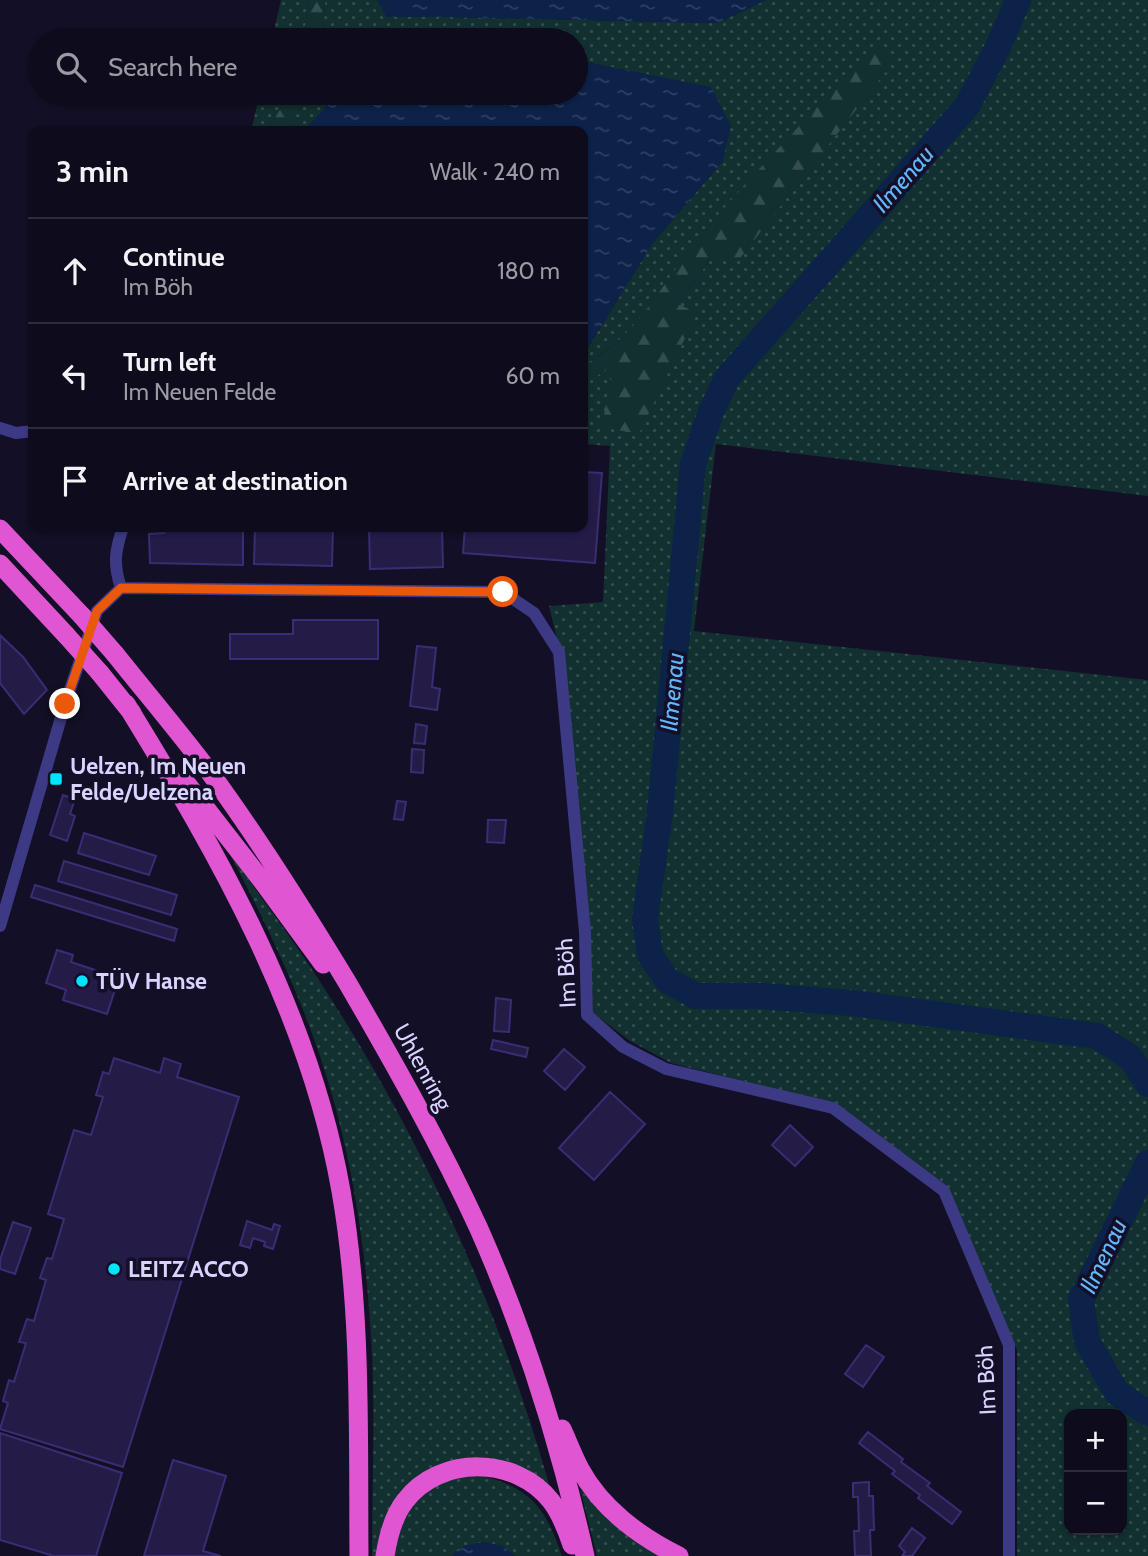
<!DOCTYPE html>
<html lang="en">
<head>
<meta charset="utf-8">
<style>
  body { margin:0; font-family:Cabin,sans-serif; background:#171425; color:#f1f3f6 }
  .controls { position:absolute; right:21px; bottom:21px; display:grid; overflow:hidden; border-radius:14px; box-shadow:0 2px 5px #0004 }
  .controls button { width:63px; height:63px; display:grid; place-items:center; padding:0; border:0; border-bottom:2px solid #2e2b3b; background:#0e0b1c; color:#f1f3f6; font:35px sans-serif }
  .stop { position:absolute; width:21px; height:21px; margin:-16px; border:5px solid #ea580c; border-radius:50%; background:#fff }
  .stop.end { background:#ea580c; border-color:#fff; box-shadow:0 2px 7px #0008 }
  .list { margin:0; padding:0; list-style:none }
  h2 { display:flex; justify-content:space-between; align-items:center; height:91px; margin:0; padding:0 28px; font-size:30px }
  h2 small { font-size:23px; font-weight:400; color:#9b9ba3 }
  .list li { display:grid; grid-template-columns:46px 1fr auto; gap:21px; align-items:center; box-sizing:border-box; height:105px; padding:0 28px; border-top:2px solid #2e2b3b }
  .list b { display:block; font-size:26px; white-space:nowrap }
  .list p { margin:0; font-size:23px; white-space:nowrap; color:#9b9ba3 }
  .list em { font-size:23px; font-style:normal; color:#9b9ba3 }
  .icon { flex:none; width:38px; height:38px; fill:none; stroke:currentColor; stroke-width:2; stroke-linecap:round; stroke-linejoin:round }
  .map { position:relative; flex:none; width:1148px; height:1556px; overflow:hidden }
  .search { position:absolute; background:#0e0b1c; box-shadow:0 2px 5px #0004; left:28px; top:28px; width:560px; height:77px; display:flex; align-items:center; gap:18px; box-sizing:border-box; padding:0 24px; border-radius:38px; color:#9b9ba3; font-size:26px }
  .panel { position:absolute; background:#0e0b1c; box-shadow:0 2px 5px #0004; left:28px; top:126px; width:560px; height:406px; border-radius:14px }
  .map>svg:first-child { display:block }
  .grass { fill:url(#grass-dots); fill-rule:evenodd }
  .forest { fill:url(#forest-firs) }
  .water { fill:url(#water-ripples) }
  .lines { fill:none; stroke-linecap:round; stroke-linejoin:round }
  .river { stroke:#0c2248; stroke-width:26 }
  .building { fill:#241b47; stroke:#3b2d73; stroke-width:2 }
  .minor { stroke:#3d3a85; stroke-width:12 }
  .trunk { stroke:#e055d1; stroke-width:19 }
  .trunk-bridge { stroke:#e055d1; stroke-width:19 }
  .route { stroke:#ea580c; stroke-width:9 }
  .poi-dot { fill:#00e5ff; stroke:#130f26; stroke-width:2.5 }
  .labels { text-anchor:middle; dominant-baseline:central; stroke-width:7; stroke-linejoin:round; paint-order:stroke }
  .poi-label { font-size:23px; font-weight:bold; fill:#d9d4ff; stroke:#130f26; text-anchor:start }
  .street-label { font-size:23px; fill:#d9d4ff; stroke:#130f26 }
  .water-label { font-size:24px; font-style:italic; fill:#62b6ff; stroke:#130f26 }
</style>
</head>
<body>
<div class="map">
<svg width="1148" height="1556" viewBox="0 0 1148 1556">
  <defs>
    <pattern id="grass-dots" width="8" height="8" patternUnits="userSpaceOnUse" patternTransform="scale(1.75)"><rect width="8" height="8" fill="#12302f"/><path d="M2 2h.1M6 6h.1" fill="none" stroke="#344d4e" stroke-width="1.8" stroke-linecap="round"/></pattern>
    <pattern id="forest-firs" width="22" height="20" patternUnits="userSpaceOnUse" patternTransform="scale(1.75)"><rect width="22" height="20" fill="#12302f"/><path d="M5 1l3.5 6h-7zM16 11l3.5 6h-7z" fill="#344d4e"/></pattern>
    <pattern id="water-ripples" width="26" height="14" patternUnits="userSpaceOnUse" patternTransform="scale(1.75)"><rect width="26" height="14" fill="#0c2248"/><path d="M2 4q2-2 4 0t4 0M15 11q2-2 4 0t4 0" fill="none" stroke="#2f4163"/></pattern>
  </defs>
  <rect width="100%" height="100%" fill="#130f26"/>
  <path class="grass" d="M281,0H308L304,40H272Z
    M325,0H377L387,17H448L717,23L766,0H1148V496L716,444L694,631L1148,680V1556H1017V1350L946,1185L834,1104L671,1063L630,1041L593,1013L590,931L564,668L549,606L603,602L610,446L583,444V384L696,314L678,304L710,260L702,234C668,281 636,338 583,365V349L589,346L652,244L723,161L711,88L576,60V40H323ZM1069,1414H1122V1530H1069Z
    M260,93H290L267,131H251Z
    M309,93H339L304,131H287Z
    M229,852C261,898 296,943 326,991C425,1144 502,1316 551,1491L528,1474L423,1475L376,1556H372C372,1489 375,1421 372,1354C367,1253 352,1151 320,1056C296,985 263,918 229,852Z
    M477,1475C529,1486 545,1506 562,1556H515L511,1552H456L452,1556H392C404,1505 422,1480 477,1475Z
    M580,1489L613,1523L663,1556H597Z"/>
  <path class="forest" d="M308,0H325L323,40H304Z
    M876,43L895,60L737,262L710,260L678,304L697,313L639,434L602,427L612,367L583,384V365C639,337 664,279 703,232C759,167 819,106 876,43Z
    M290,93H309L287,131H267Z"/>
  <path class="water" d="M377,0H766L717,23L448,17H387Z
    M576,60L711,87L731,126L723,161L652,244L589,346L583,349V131H304L339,93H576Z
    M484,1542L503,1546L515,1556H452L464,1546Z"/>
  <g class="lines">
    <path class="river" d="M1018,0L998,47L967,106L727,378L711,412L693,464L660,813L645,918L650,955L667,980L696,996H760L852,1003L1097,1036L1131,1058L1148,1084
      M1148,1163L1081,1300L1087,1341L1117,1393L1148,1413"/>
  </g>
  <path class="building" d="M583,472L602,473L595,563L463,553L465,527H583Z
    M164,527H243V565L150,563L149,534L164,533Z
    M255,527H333L332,566L254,564Z
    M369,527H442L443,567L370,569Z
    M293,620H378V659H230V634H293Z
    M0,635L23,657L47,690L24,714L0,683Z
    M417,646L436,648L432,687L440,689L437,710L410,706Z
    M416,724L427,726L425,744L414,743Z
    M412,749L424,750L423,773L411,772Z
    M63,795L75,799L70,814L75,816L67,841L50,835Z
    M397,801L406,802L403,820L394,819Z
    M488,820H506L504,843L487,842Z
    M84,833L156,856L149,875L78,853Z
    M64,861L177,895L171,915L58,881Z
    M35,885L177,929L174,941L31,897Z
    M57,950L73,955L71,962L119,978L107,1014L63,1000L66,990L46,983Z
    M496,998L511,1000L509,1032L494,1031Z
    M493,1040L528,1048L526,1057L491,1049Z
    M564,1049L585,1067L565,1090L544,1071Z
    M114,1058L160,1073L164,1058L181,1064L177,1077L239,1097L123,1467L0,1429L8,1403L3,1401L9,1380L14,1382L26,1343L19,1342L27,1319L34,1321L46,1280L40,1278L47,1258L52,1259L64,1219L48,1214L74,1130L91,1135L103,1097L96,1095L103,1072L109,1074Z
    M610,1092L645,1124L594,1180L559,1148Z
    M790,1125L813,1147L795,1166L772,1145Z
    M247,1221L272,1230L274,1224L280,1226L273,1249L264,1246L265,1242L253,1238L250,1248L240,1245Z
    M13,1222L31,1228L15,1274L0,1269V1260Z
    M866,1345L884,1357L863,1387L845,1374Z
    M868,1432L903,1459L901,1462L930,1483L927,1486L961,1512L952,1524L918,1498L920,1495L892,1474L895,1471L859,1443Z
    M0,1433L122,1473L96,1556H54L0,1540Z
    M173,1460L226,1476L203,1551L221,1556H144Z
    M869,1482V1496H873L874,1530H870L871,1556H855L854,1531H859L858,1497H853V1483Z
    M912,1528L925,1538L912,1556H902L905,1552L899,1546Z"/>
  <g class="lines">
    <path class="minor" d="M0,428L16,433L33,431
      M121,588L503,592L534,613L559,652L585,932L587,1015L623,1047L666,1069L833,1108L944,1191L1009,1345V1556
      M0,926L65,704L97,611L121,588C113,564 115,551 123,527"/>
    <path class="trunk" d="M0,529L82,616
      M0,564L66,635
      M115,654C147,694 180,733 211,774C260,841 304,911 347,982C394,1063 440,1144 479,1229C525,1333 560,1445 585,1556
      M100,673L132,713
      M126,704C219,855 310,1014 341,1191C362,1311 358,1435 359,1556
      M187,784L263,882L323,964
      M562,1429C568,1442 573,1456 580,1469C601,1508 640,1537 679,1556
      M385,1556C388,1537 393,1516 405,1501C440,1455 516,1456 551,1501C561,1514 567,1530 572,1545"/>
    <path class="trunk-bridge" d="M82,616L115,654
      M66,635L100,673"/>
  </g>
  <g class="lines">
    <path class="route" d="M65,704L97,611L121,588L503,592"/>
  </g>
  <g class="poi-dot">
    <rect x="49" y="772" width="14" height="14" rx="3.5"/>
    <circle cx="82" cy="981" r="7"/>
    <circle cx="114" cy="1269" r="7"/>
  </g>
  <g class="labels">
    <g class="poi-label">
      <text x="70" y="766">Uelzen, Im Neuen<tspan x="70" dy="26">Felde/Uelzena</tspan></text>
      <text x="96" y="981">TÜV Hanse</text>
      <text x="128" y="1269">LEITZ ACCO</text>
    </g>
    <g class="street-label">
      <text transform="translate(566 973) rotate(-93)">Im Böh</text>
      <text transform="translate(423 1067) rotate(61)">Uhlenring</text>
      <text transform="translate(986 1380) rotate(-93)">Im Böh</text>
    </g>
    <g class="water-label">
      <text transform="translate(903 179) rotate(-49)">Ilmenau</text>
      <text transform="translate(672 692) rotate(-85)">Ilmenau</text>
      <text transform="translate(1103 1256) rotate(-65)">Ilmenau</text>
    </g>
  </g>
</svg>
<div class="controls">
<button>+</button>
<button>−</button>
</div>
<div class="stop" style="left:503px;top:592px"></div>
<div class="stop end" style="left:65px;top:704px"></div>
<div class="search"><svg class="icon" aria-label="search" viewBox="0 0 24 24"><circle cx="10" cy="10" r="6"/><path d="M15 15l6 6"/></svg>Search here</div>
<section class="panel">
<h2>3 min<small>Walk · 240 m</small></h2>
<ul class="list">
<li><svg class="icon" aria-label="ahead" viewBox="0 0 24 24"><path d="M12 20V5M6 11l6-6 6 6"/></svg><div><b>Continue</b><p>Im Böh</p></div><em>180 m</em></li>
<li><svg class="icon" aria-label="left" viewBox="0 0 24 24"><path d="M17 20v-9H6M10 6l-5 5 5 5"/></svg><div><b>Turn left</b><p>Im Neuen Felde</p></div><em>60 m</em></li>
<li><svg class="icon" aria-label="arrive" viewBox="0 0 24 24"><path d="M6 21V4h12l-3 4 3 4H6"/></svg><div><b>Arrive at destination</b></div></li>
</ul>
</section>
</div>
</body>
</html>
